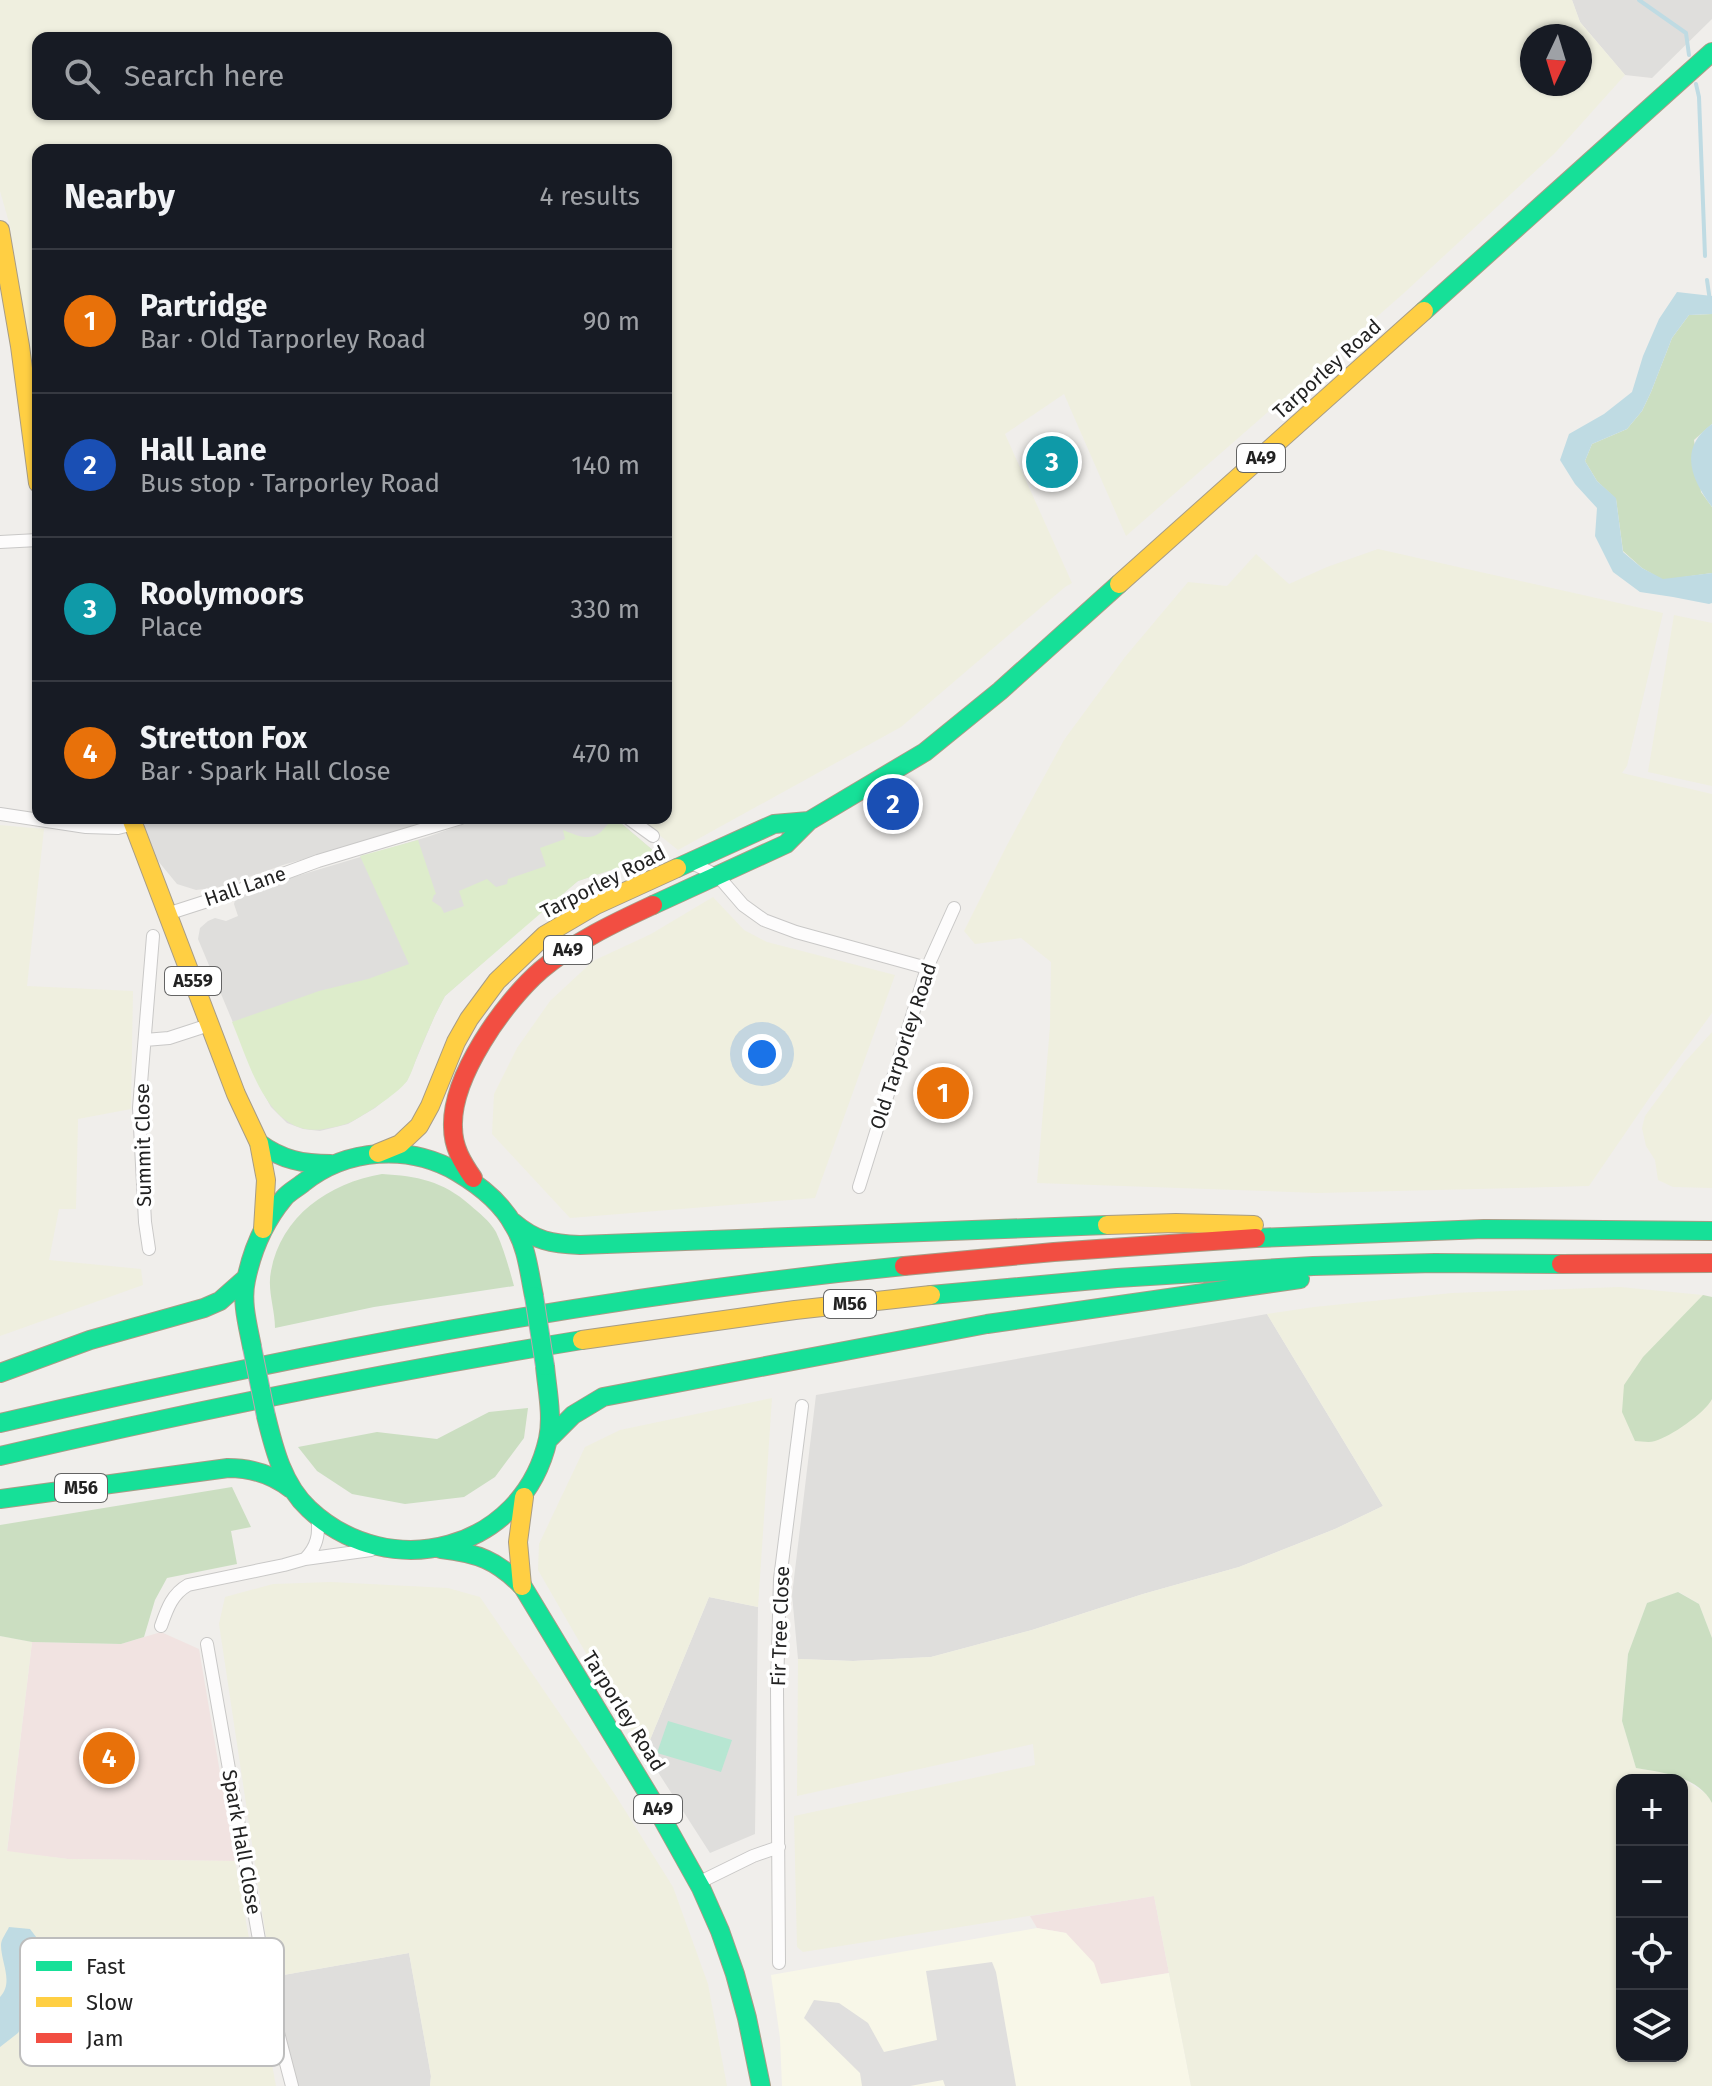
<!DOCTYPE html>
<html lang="en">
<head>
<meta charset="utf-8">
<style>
  body { margin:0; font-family:"Fira Sans",sans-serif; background:#242831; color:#f1f3f6 }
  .controls { position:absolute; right:24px; bottom:24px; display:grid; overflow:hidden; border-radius:16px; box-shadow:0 2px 6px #0004 }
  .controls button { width:72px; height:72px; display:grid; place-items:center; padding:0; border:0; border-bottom:2px solid #363941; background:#171b24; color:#f1f3f6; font:40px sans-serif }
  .compass { position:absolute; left:1520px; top:24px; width:72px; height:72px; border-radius:50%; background:#171b24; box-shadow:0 2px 6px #0004; rotate:184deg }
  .you { position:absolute; left:762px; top:1054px; width:28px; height:28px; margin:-20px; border:6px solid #fff; border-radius:50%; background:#1a73e8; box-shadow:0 0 0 12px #1a73e833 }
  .badge { display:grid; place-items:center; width:52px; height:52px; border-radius:50%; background:#7c3aed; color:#fff; font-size:26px; font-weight:700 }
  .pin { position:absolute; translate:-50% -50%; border:4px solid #fff; box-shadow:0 2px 8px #0006 }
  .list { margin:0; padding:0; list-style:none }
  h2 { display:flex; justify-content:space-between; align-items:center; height:104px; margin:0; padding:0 32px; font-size:34px }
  h2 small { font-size:26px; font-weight:400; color:#9ea1a6 }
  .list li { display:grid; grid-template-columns:52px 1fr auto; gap:24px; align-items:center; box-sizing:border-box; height:144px; padding:0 32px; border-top:2px solid #363941 }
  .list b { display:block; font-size:30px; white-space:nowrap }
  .list p { margin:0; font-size:26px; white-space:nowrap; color:#9ea1a6 }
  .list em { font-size:26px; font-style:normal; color:#9ea1a6 }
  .icon { flex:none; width:44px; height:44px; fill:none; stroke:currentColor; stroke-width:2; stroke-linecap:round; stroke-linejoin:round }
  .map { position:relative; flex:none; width:1712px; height:2086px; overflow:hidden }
  .search { position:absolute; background:#171b24; box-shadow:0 2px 6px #0004; left:32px; top:32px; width:640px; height:88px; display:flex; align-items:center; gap:20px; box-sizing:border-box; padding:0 28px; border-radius:16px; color:#9ea1a6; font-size:30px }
  .panel { position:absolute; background:#171b24; box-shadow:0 2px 6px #0004; left:32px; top:144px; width:640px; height:680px; border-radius:16px }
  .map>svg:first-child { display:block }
  .residential { fill:#dfdedc }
  .commercial { fill:#f1e3e1 }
  .education { fill:#f8f7e8 }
  .farmland { fill:#efefdf; fill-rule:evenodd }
  .grass { fill:#ddeccb }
  .forest { fill:#cbdec1 }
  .pitch { fill:#b7e6d2 }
  .parking { fill:#e0dfde }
  .water { fill:#bfdbe3 }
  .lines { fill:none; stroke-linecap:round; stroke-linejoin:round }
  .stream { stroke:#bfdbe3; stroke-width:4 }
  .street-casing { stroke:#c9c8c7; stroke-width:14 }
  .fast-casing { stroke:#a79c86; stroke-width:20 }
  .slow-casing { stroke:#a79c86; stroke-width:20 }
  .jam-casing { stroke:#a79c86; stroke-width:20 }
  .street { stroke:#fdfcfc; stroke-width:12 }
  .fast { stroke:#16e098; stroke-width:18 }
  .slow { stroke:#ffcf43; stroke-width:18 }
  .jam { stroke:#f24e42; stroke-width:18 }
  .fast-bridge-casing { stroke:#c5a2ac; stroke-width:20; stroke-linecap:butt }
  .fast-bridge { stroke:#16e098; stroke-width:18 }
  .labels { text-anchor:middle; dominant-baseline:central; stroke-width:7; stroke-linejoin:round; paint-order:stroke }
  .shield { fill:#fff; stroke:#646464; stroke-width:2 }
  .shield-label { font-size:18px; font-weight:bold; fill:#222 }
  .street-label { font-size:20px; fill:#222; stroke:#fff }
  .key { fill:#fff; stroke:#bdbdbd; stroke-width:2 }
  .key-label { font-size:22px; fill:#222 }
</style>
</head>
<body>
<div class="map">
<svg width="1712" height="2086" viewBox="0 0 1712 2086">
  <rect width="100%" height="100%" fill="#f0eeeb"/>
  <path class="residential" d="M1572,0H1712V19L1652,78L1625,75L1580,22Z
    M141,818H437L403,831L283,865L220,887L196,890L177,884L154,856Z
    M481,818H615L662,858L614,869L578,881L547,906L445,996L435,1015L407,1081L375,1108L348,1124L320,1131L303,1129L287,1123L271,1107L260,1087L198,939L200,928L208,921L215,918L226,921L238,916L234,904L235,900L287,879L427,837Z
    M1267,1314L1383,1506L1335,1529L1239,1567L1143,1594L1032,1630L931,1657L853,1661L798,1659L792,1595L816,1395Z
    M709,1597L758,1607L755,1834L710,1853L645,1752Z
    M409,1953L431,2076L430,2086H296L272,1977Z"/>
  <path class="commercial" d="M161,1632L199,1649L235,1861L68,1859L7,1852L32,1642L121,1644Z
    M1154,1896L1169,1973L1101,1984L1066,1933L1037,1928L1030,1916Z"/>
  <path class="education" d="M1037,1928L1066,1933L1094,1963L1101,1984L1169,1973L1191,2086H782L780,2038L771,1975Z"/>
  <path class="farmland" d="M0,0H1572L1580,22L1625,75L1555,153L1404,293L1126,536L1064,394L1005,434L1072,583L1065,587L901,727L678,850L638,818H666V150H38V404L10,226L0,191ZM1532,36H1580V84H1532ZM38,38H666V114H38Z
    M1378,549L1663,613L1627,766L1622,773L1712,794V1013L1650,1097L1589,1186L1318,1193L1037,1183L1050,1026L1051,962L1021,938L975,944L964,931L1006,847L1064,740L1125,657L1188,582L1227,586L1256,554L1289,584L1327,567Z
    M1674,615L1712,623V786L1648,772Z
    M0,825L44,829L27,986L133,991L131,1109L78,1119L76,1209H59L49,1260L141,1269L143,1285L0,1336Z
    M713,897L744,930L767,942L895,975L815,1198L570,1218L492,1134L494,1094L517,1048L550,1001L593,961L651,934Z
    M1712,1032V1188L1673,1187L1658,1180L1655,1160L1646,1146L1642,1128L1645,1116L1684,1063Z
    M1620,1287L1703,1295L1677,1324L1712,1395V1638L1699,1604L1679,1592L1647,1603L1628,1654L1622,1721L1636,1768L1677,1775L1708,1795L1712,1803V2086H1191L1154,1896L803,1952L797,1947L794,1816L1035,1765L1033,1744L797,1796L798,1659L853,1661L931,1657L1032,1630L1143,1594L1239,1567L1335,1529L1383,1506L1267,1314L1314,1307L1452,1293ZM1622,1780H1682V2056H1622Z
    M772,1398L758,1607L709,1597L645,1752L625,1721L538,1570L539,1544L585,1447L620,1430Z
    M331,1582L448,1588L480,1597L616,1796L673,1887L708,1984L727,2086H430L431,2076L409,1953L272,1977L219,1624L225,1597L273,1584Z
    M0,1636L32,1642L7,1851L68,1859L235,1861L276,2086H0Z"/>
  <path class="grass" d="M616,819L662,858L614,869L578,881L445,996C435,1014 427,1033 419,1052C415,1061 412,1073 407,1081C398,1093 372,1110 358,1118C349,1124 340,1126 329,1128C269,1143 250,1064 232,1022L319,991L368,979L409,964L360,856L418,840L436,894L434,895L432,901L441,907L444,913L464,906L459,891L487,879L496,887L507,884L508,879L546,866L540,848L565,839L563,830C576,835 589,842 601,832C607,826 608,822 616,819Z"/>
  <path class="forest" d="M1712,314V424L1694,440L1701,492L1712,507V573L1663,580L1642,568L1623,551L1616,499L1597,481L1585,461L1592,444L1627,429L1642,411L1651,392L1672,338L1689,315Z
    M382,1174C417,1176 443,1181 470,1205C480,1214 489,1220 496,1232C504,1249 509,1268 514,1286L374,1307L275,1328C275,1309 267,1290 271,1271C281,1216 329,1183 382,1174Z
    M1703,1295L1712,1297V1399C1705,1413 1670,1437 1655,1441C1649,1443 1641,1441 1635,1441L1622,1412L1624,1385L1643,1357Z
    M528,1408L524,1438L495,1477L464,1497L405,1504L352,1494L317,1471L298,1447L377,1432L437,1439L489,1412Z
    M232,1487L251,1527L231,1531L237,1564L167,1578L155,1600L144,1637L121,1644L32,1642L0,1636V1525Z
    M1678,1592L1699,1604L1712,1638V1803C1699,1777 1662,1772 1636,1768L1622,1721L1628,1654L1647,1603Z"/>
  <path class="pitch" d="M668,1721L732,1740L721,1772L657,1753Z"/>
  <path class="parking" d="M992,1962L996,1972L1016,2086H945L943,2080L910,2086H862L860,2073L804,2018L814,2000L839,2003L868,2023L884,2052L937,2040L926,1971Z"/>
  <path class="water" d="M1677,292L1712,296V314L1689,315L1672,338L1651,392L1642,411L1627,429L1592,444L1585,461L1597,481L1616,498L1623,552L1642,568L1663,579L1712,573V603L1709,604L1673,597L1640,592L1613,572L1595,536L1597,508L1575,484L1560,460L1569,434L1604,414L1632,392L1643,356L1659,319Z
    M1712,424V507C1691,479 1678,448 1712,424Z
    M9,1927L30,1929L43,1946L38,2001L18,2033L0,2047V1997C14,1982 1,1963 1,1945C1,1939 7,1932 9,1927Z"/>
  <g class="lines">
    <path class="stream" d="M1639,0L1686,33L1689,55
      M1696,84L1699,97L1705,256
      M1707,280L1710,301"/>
    <g class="street-casing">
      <path id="street" d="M0,542L38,540
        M0,814L86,827L118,828L134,824
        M628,818L653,836
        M690,862L718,876L743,905L764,920L796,932L927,968
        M167,914L226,895L318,861L461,818
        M145,1040L169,1038L209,1025
        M859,1187L927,968L954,908
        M149,1249L145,1222L139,1108L153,936
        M305,1559C317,1547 320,1534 317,1517
        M161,1626C167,1609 172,1594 188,1585L284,1565L305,1559L371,1550
        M207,1644L270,2002L292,2086
        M698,1883L753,1856L779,1847
        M779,1963L777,1689L780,1579L802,1406"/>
    </g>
    <g class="fast-casing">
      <path id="fast" d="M1424,311L1712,52
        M677,868L774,824L809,821
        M653,905L786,844L809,821L925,752L1000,691L1119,584
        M259,1143C282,1160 303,1164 331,1164
        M513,1222C535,1241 552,1244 580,1245L1107,1225
        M1256,1238L1484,1229L1712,1231
        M931,1295L1117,1278L1313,1266L1435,1263L1561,1264
        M252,1347C248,1326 241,1302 246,1280C252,1251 264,1222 284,1198C289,1192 297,1188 303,1183C347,1148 409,1144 457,1172C479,1185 502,1203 514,1226C527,1247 529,1272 534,1296
        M0,1373L90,1340L204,1308L220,1301L246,1278
        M266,1416C274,1449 283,1485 309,1509C390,1585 523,1551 548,1439C553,1416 547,1389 545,1366
        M0,1423C298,1354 599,1296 904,1266
        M549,1439L573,1415L603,1397L987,1324L1300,1279
        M0,1456C193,1411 386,1372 582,1340
        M0,1499L228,1468C252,1468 272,1474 291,1489
        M441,1549C477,1553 497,1560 523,1587L653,1802L701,1888L720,1931L735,1974L747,2018L761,2086"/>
    </g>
    <g class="slow-casing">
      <path id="slow" d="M0,230L20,346L38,483
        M1119,584L1424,311
        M131,818L236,1094L259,1143L266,1180L263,1229
        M378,1153L400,1144L419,1126L430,1106L456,1042L469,1019L497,981L545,935L596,905L677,868
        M1107,1225L1176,1223L1254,1225
        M582,1340L795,1310L931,1295
        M522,1586L518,1542L524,1497"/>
    </g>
    <g class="jam-casing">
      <path id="jam" d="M473,1178C462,1162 453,1147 453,1127C451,1077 504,1002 541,970C574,942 614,923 653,905
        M1561,1264L1712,1263
        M904,1266L1054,1252L1256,1238"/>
    </g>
    <use href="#street" class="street"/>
    <use href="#fast" class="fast"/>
    <use href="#slow" class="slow"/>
    <use href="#jam" class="jam"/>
    <g class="fast-bridge-casing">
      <path id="fast-bridge" d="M534,1296L545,1366
        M252,1347L266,1416"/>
    </g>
    <use href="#fast-bridge" class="fast-bridge"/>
  </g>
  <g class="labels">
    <g class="shield">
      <rect x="1237" y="444" width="48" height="28" rx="6"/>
      <rect x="544" y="936" width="48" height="28" rx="6"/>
      <rect x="165" y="967" width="56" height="28" rx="6"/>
      <rect x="824" y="1290" width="52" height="28" rx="6"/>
      <rect x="55" y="1474" width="52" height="28" rx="6"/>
      <rect x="634" y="1795" width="48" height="28" rx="6"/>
    </g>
    <g class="shield-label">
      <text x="1261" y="458">A49</text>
      <text x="568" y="950">A49</text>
      <text x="193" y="981">A559</text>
      <text x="850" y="1304">M56</text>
      <text x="81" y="1488">M56</text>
      <text x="658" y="1809">A49</text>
    </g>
    <g class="street-label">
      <text transform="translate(1327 369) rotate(-42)">Tarporley Road</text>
      <text transform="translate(603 882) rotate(-27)">Tarporley Road</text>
      <text transform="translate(245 886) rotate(-19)">Hall Lane</text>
      <text transform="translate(903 1046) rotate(-72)">Old Tarporley Road</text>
      <text transform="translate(143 1145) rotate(-91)">Summit Close</text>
      <text transform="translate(780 1626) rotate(-88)">Fir Tree Close</text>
      <text transform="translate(624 1711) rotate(58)">Tarporley Road</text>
      <text transform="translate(242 1842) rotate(80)">Spark Hall Close</text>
    </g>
  </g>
  <rect x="20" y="1938" width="264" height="128" rx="12" class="key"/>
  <rect x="36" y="1961" width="36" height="10" fill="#16e098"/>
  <rect x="36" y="1997" width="36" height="10" fill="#ffcf43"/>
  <rect x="36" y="2033" width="36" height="10" fill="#f24e42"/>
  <g class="key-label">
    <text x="86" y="1974">Fast</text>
    <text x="86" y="2010">Slow</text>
    <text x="86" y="2046">Jam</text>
  </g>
</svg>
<div class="controls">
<button>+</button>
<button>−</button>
<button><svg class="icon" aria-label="locate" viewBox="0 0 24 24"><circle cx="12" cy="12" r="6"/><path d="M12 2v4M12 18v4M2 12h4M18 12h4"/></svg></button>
<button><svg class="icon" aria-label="layers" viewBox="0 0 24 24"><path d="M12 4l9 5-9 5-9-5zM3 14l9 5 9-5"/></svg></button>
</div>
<svg class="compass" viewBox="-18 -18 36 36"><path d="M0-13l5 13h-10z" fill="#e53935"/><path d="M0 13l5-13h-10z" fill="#9ea1a6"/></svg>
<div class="you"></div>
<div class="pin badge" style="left:943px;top:1093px;background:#e8710a">1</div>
<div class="pin badge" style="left:893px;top:804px;background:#1a4fb4">2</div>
<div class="pin badge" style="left:1052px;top:462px;background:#0f9aa8">3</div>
<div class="pin badge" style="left:109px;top:1758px;background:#e8710a">4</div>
<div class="search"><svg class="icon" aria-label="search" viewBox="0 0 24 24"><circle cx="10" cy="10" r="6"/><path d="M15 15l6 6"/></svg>Search here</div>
<section class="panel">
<h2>Nearby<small>4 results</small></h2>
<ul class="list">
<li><span class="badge" style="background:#e8710a">1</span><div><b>Partridge</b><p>Bar · Old Tarporley Road</p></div><em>90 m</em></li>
<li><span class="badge" style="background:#1a4fb4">2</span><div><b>Hall Lane</b><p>Bus stop · Tarporley Road</p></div><em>140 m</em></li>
<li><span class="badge" style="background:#0f9aa8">3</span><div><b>Roolymoors</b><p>Place</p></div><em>330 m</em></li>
<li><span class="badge" style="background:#e8710a">4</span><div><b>Stretton Fox</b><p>Bar · Spark Hall Close</p></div><em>470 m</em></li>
</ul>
</section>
</div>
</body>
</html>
